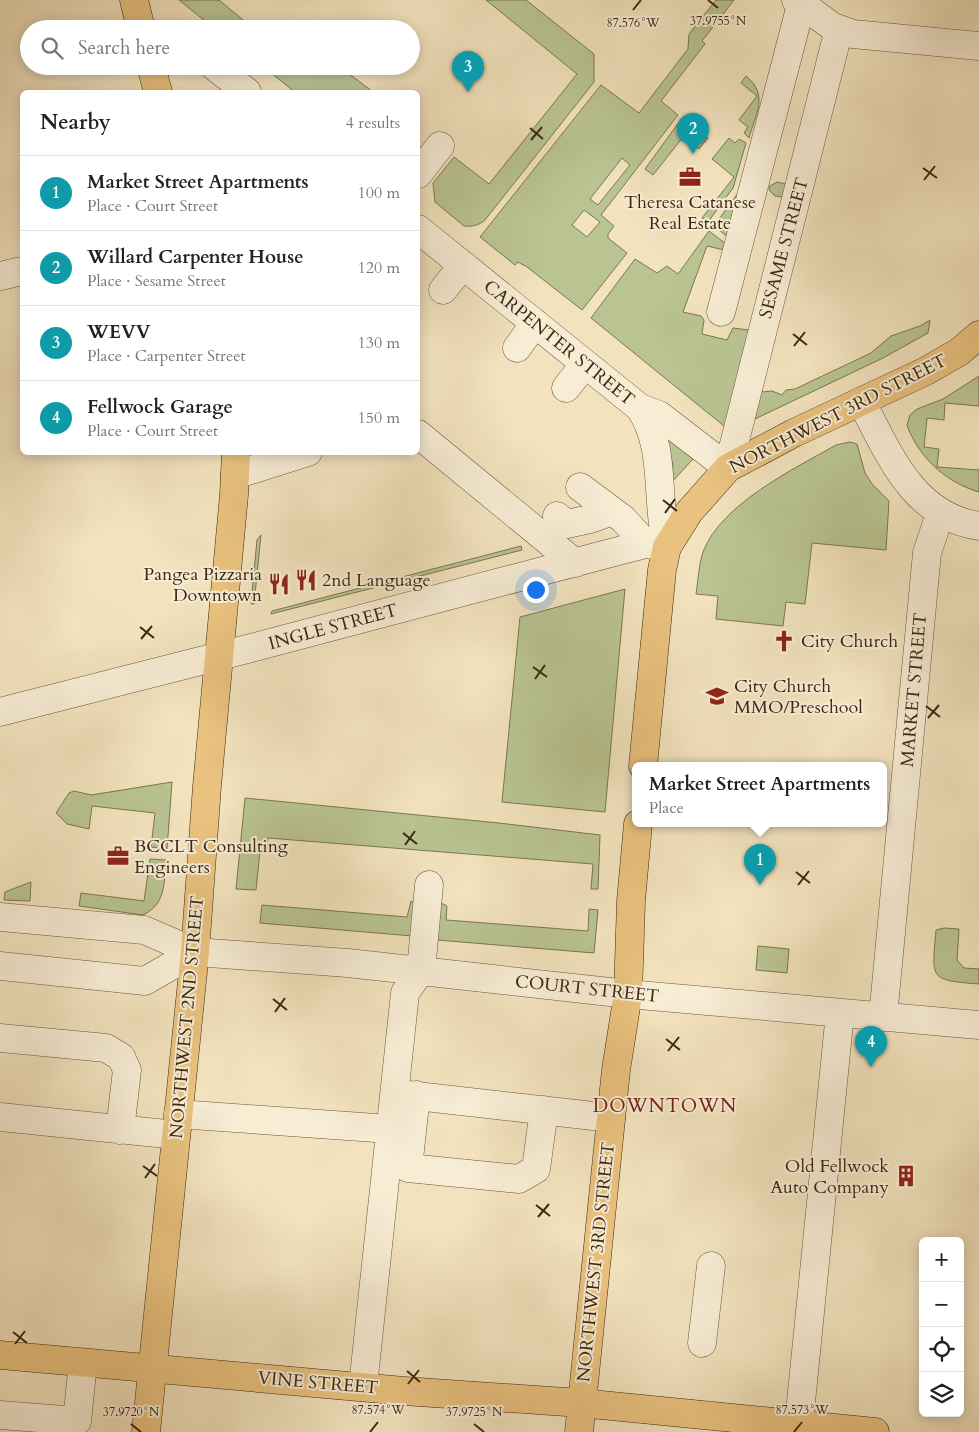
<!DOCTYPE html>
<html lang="en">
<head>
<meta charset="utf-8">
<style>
  body { margin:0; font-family:Cardo,serif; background:#f6f6f6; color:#222 }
  .controls { position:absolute; right:15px; bottom:15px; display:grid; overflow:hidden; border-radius:8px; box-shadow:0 2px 12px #0003 }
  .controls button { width:45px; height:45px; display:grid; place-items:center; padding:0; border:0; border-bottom:1px solid #e0e0e0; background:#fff; color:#222; font:25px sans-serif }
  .you { position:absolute; left:535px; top:589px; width:18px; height:18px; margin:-12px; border:4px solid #fff; border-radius:50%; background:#1a73e8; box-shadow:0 0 0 8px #1a73e833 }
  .badge { display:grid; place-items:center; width:32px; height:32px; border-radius:50%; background:#7c3aed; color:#fff; font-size:16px; font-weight:700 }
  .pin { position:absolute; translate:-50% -41px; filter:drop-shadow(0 1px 2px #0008) }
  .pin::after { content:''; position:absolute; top:26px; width:18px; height:15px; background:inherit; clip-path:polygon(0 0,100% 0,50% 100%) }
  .popup { position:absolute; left:632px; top:762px; width:255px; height:65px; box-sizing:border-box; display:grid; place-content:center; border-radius:8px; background:#fff; filter:drop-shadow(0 1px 4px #0005); font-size:16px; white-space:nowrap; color:#767676 }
  .popup b { font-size:19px; color:#222 }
  .popup::after { content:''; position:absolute; left:50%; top:100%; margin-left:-10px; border:10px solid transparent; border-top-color:#fff }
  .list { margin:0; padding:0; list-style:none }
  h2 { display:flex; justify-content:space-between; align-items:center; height:65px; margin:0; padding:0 20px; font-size:21px }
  h2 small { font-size:16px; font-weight:400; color:#767676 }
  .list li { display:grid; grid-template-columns:32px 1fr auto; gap:15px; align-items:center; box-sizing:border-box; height:75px; padding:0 20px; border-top:1px solid #e0e0e0 }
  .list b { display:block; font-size:19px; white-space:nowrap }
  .list p { margin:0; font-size:16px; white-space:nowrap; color:#767676 }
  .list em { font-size:16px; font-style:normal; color:#767676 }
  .icon { flex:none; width:28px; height:28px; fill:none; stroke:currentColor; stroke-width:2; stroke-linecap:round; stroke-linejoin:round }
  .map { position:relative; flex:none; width:979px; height:1432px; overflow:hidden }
  .search { position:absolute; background:#fff; box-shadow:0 2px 12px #0003; left:20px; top:20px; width:400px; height:55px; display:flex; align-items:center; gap:12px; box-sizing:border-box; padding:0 18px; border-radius:28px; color:#767676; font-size:19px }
  .panel { position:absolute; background:#fff; box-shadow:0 2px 12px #0003; left:20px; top:90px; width:400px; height:365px; border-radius:8px }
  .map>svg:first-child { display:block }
  .green { fill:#b9c492; stroke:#7a7652; fill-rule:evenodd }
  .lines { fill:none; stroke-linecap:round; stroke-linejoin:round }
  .minor-casing { stroke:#6a563c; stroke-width:29 }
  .major-casing { stroke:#3c2711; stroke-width:29 }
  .minor { stroke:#f7edd5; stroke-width:28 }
  .major { stroke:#e9c27f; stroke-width:28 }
  .ticks { fill:none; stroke:#3c2711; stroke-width:2 }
  .labels { text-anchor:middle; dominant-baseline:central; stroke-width:4; stroke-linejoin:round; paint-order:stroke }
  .poi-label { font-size:18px; fill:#3c2711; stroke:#f7edd5; text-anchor:start }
  .street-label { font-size:18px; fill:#3c2711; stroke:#f7edd5 }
  .neighbourhood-label { font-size:19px; letter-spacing:1px; fill:#7a1f14; stroke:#f7edd5 }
  .ticks-label { font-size:12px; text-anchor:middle; fill:#3c2711; stroke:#f7edd5; stroke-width:4; stroke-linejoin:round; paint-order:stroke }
</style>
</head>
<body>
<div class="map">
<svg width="979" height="1432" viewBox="0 0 979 1432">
  <rect width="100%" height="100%" fill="#f2e3be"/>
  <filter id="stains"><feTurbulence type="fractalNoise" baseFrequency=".004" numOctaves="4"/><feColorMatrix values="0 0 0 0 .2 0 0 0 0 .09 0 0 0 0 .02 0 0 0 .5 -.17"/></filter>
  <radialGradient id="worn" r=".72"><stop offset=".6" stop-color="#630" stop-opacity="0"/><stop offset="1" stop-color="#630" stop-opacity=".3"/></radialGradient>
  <path class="green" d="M179,0H219L254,29H215Z
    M486,0H526L594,54V82L485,220C480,225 471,227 464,226L435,202L433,183L454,157L489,184L577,74Z
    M716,0H734L702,41L705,44L661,101L678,115L601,215L614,226L608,234V238L627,253L582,310L527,267L518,262L515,265L480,237L601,85L639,113L688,49L689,34ZM622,158L630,165L598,205L590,199ZM584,210L600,222L587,237L572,225Z
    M262,66H301L308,72L312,66H347L344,70L373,92H295Z
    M746,76C769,95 756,113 749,138L744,133L748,127L739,120L757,96L741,83Z
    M682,118L708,138L699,149L683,137L653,175L645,169Z
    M729,138L735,143L739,139L746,143L733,188L708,222L702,218L734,177L712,159Z
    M777,182L786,184L729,430L591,318L635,259L657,273L667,266L678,274L709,231L726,244L724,250L707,246L683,312L701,316L704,320L702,334L727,340L733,328L749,330L783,197L775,196L769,190L770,186Z
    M738,193L728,237L714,226Z
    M930,320L928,333L883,358L755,419L759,385L763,392L772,391L782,395L786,390L795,389L871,353L891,336L920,326Z
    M979,376V406L945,403L944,420L927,418L924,447L939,449L937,467L979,470V492C947,483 918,457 907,425L910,415L917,409L943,399Z
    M667,438L693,459L671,483L673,467Z
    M850,442L857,444L865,473L872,484L889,501L886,550L812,543L805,604L786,602L783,626L716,619L718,596L696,594C698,581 699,564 703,552C721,504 794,469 836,445Z
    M261,535L254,604H251L257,540Z
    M521,546L522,550L271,614L272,611Z
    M625,589L605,812L502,802L520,617Z
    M172,782L167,849L151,847L155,813L92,806L89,829L67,824L56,813L69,793L74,791L91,795Z
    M245,798L499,823L600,835L598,889H591L593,864L268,838L267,850L260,851L256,890L236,889Z
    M150,859L166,860C164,883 166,904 143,915L79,906L81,893L144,901Z
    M31,882L30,901L4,900L5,892Z
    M411,901L414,902L412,936L260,923L262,905L407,917Z
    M441,903L447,906L446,920L588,931L589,909L598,910L594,953L437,940Z
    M944,928L959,929L957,960L964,968L979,969V984C928,980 932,979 936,930Z
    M758,946L789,949L787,973L756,970Z"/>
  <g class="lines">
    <g class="minor-casing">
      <path id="minor" d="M796,0L833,27L853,34L979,46
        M214,66L247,92
        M418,174L440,146
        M418,229L640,408L659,415L728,468L839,29
        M0,276L22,271
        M443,290L463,265
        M721,312L801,5
        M517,348L535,323
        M566,388L585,364
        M861,401C889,454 913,516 979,526
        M418,434L575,563
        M235,475L308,452
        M580,487L623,519L646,544
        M557,516L567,524L590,519L612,511
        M0,712L255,647L622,550L646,544L667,547C655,499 667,449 640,408
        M0,917L144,930L195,952L348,963L628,994L979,1025
        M0,966L145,981L195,952
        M883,1017L927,553L940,514
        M0,1038L106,1048L121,1057L127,1070L120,1130
        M399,1094L611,1118
        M416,1095L408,1168L519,1179L536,1169L544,1110
        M178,1114L390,1129
        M0,1117L176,1135
        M702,1343L711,1266
        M363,1386L405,993L421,970L429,885
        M0,1415L77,1421L83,1363
        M798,1432L840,1013"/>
    </g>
    <g class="major-casing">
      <path id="major" d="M134,0L141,29
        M151,66L158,92
        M643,766L662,570L667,547L689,512L728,468L794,433L926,371L959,352L979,335
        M0,1355L404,1391L581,1403L875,1432
        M146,1432L195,952L207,786L234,495L236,452
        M579,1432L616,1070L628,994L631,901L638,824"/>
    </g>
    <use href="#minor" class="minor"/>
    <use href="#major" class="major"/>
  </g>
  <path class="ticks" d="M708,0L718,8M633,10L641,0M530,128L543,139M531,140L542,127M923,168L937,178M924,180L935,166M793,334L807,345M794,346L805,332M663,500L677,511M665,513L675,499M140,627L154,638M141,639L152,626M533,667L547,677M535,679L545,665M926,706L940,717M928,718L939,705M403,833L417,844M405,845L415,831M796,872L810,883M798,885L809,871M273,999L287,1010M275,1012L285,998M666,1039L680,1050M668,1051L679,1037M143,1166L157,1176M145,1178L155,1164M536,1205L550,1216M538,1217L549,1204M13,1332L27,1343M15,1344L25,1331M407,1371L420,1382M408,1384L419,1370M131,1424L141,1432M474,1424L484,1432M370,1432L378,1422M794,1432L802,1422"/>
  <defs>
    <g id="office-bare" transform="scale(1.725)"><path d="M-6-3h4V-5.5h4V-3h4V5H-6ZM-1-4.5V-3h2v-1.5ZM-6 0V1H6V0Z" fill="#8f2418" stroke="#f7edd5" stroke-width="2.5" paint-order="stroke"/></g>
    <g id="restaurant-bare" transform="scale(1.725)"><path d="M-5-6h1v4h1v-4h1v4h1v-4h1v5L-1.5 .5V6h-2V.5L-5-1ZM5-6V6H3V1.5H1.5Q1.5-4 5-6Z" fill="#8f2418" stroke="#f7edd5" stroke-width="2.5" paint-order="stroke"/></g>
    <g id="church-bare" transform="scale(1.725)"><path d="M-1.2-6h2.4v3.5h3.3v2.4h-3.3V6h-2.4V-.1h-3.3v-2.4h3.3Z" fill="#8f2418" stroke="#f7edd5" stroke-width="2.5" paint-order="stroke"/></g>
    <g id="school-bare" transform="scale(1.725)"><path d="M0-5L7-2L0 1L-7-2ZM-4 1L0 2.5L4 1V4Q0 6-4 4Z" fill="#8f2418" stroke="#f7edd5" stroke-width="2.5" paint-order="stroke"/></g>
    <g id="building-bare" transform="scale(1.725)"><path d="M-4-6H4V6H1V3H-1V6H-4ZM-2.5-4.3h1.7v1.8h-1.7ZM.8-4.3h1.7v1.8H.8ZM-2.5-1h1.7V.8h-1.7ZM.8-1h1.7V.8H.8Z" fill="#8f2418" stroke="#f7edd5" stroke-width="2.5" paint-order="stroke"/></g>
  </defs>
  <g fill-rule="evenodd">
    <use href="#office-bare" x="690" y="177"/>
    <use href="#restaurant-bare" x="306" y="580"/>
    <use href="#restaurant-bare" x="279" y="584"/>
    <use href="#church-bare" x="784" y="641"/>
    <use href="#school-bare" x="717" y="696"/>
    <use href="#office-bare" x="118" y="856"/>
    <use href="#building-bare" x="906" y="1176"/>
  </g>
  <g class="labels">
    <g class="poi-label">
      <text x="690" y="202" text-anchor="middle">Theresa Catanese<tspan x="690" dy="21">Real Estate</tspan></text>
      <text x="262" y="574" text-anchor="end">Pangea Pizzaria<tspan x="262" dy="21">Downtown</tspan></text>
      <text x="322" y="580">2nd Language</text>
      <text x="801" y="641">City Church</text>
      <text x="734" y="686">City Church<tspan x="734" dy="21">MMO/Preschool</tspan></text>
      <text x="134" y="846">BCCLT Consulting<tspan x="134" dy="21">Engineers</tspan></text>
      <text x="889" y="1166" text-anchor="end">Old Fellwock<tspan x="889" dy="21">Auto Company</tspan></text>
    </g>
    <g class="street-label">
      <text transform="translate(784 248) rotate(-75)">SESAME STREET</text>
      <text transform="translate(559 343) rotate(39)">CARPENTER STREET</text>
      <text transform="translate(838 414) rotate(-27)">NORTHWEST 3RD STREET</text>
      <text transform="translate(333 627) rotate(-15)">INGLE STREET</text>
      <text transform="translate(914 690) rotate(-85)">MARKET STREET</text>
      <text transform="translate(587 989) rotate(6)">COURT STREET</text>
      <text transform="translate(187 1017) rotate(-85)">NORTHWEST 2ND STREET</text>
      <text transform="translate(596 1262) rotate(-84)">NORTHWEST 3RD STREET</text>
      <text transform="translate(318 1383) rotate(5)">VINE STREET</text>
    </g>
    <g class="neighbourhood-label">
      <text x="665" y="1106">DOWNTOWN</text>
    </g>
  </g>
  <g class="ticks-label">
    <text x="718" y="25">37.9755°N</text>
    <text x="633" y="27">87.576°W</text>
    <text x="378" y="1414">87.574°W</text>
    <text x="802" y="1414">87.573°W</text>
    <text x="131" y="1416">37.9720°N</text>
    <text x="474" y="1416">37.9725°N</text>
  </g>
  <rect width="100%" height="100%" filter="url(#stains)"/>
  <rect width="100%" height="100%" fill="url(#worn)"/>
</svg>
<div class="controls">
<button>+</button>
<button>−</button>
<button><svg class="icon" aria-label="locate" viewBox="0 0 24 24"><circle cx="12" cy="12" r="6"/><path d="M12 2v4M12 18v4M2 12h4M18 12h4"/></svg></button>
<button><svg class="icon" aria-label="layers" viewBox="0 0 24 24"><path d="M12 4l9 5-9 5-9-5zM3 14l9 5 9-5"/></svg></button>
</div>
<div class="you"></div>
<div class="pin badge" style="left:760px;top:885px;background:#0f9aa8">1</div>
<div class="popup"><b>Market Street Apartments</b>Place</div>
<div class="pin badge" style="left:693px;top:154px;background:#0f9aa8">2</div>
<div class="pin badge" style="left:468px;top:92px;background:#0f9aa8">3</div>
<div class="pin badge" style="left:871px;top:1067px;background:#0f9aa8">4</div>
<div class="search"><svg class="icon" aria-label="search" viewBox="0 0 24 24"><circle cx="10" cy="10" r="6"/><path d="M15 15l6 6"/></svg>Search here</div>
<section class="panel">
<h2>Nearby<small>4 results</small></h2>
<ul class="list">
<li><span class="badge" style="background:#0f9aa8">1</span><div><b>Market Street Apartments</b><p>Place · Court Street</p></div><em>100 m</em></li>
<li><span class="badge" style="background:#0f9aa8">2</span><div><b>Willard Carpenter House</b><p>Place · Sesame Street</p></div><em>120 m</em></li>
<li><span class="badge" style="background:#0f9aa8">3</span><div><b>WEVV</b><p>Place · Carpenter Street</p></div><em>130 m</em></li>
<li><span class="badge" style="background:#0f9aa8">4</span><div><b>Fellwock Garage</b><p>Place · Court Street</p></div><em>150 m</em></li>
</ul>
</section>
</div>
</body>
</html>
